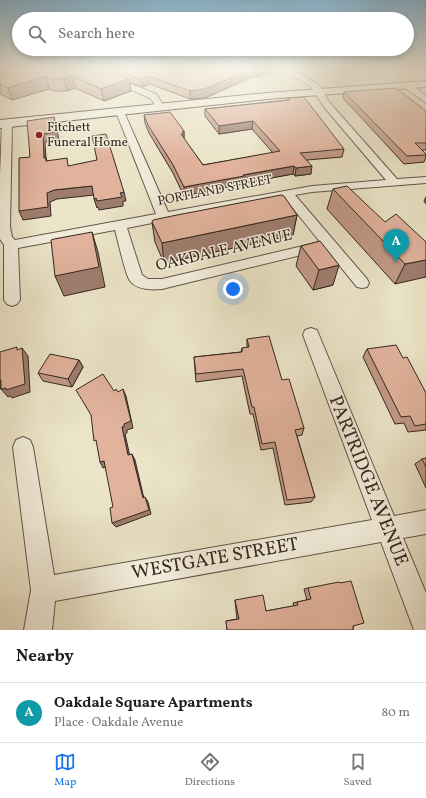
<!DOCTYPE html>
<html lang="en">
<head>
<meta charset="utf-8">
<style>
  body { margin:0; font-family:Vollkorn,serif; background:#f2f2f2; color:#202124 }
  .you { position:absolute; left:233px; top:289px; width:14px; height:14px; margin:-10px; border:3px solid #fff; border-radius:50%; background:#1a73e8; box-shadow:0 0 0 6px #1a73e833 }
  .badge { display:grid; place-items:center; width:26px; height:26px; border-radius:50%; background:#1a73e8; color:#fff; font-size:13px; font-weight:700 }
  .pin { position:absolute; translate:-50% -33px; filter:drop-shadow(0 1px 2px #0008) }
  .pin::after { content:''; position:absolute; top:21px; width:14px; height:12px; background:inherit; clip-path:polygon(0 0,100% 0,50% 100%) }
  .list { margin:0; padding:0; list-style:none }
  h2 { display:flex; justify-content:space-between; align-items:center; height:52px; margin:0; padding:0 16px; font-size:17px }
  h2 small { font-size:13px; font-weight:400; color:#757577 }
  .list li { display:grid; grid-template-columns:26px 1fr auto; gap:12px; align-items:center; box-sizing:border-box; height:60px; padding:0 16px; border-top:1px solid #e0e0e0 }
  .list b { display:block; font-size:15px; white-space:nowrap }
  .list p { margin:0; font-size:13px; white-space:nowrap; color:#757577 }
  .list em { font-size:13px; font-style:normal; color:#757577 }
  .icon { flex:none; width:22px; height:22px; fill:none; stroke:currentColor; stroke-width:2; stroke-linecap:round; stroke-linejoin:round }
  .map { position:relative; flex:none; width:426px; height:630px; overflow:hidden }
  .search { position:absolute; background:#fff; box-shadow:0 2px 6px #0003; left:12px; right:12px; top:12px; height:44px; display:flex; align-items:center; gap:10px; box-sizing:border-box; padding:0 14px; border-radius:22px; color:#757577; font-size:15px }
  .sheet { height:112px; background:#fff }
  nav { display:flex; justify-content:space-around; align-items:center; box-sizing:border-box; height:56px; border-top:1px solid #e0e0e0; background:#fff; font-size:11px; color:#757577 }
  nav a { display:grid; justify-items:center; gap:2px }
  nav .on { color:#1a73e8 }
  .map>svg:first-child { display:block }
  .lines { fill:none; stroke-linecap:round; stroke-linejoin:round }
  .street-casing { stroke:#62564a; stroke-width:2 }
  .secondary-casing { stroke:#342720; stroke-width:2 }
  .street { fill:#f2eddb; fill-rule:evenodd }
  .secondary { fill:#f2eddb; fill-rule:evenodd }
  .wall { fill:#c29a87; stroke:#342720 }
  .shaded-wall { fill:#9e7d6e; stroke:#342720 }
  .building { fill:#e1b39d; stroke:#342720 }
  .poi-dot { fill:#8f2418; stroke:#f2eddb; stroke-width:1.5 }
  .labels { text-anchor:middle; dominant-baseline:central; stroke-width:3; stroke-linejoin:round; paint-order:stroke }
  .far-poi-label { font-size:13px; fill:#342720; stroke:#f2eddb; text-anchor:start }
  .far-street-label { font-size:13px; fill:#342720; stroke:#f2eddb }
  .street-label { font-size:16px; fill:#342720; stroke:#f2eddb }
  .near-street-label { font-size:19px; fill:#342720; stroke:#f2eddb }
</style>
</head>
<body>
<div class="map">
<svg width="426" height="630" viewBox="0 0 426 630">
  <rect width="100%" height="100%" fill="#ebe4c8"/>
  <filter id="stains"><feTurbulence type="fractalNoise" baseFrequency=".005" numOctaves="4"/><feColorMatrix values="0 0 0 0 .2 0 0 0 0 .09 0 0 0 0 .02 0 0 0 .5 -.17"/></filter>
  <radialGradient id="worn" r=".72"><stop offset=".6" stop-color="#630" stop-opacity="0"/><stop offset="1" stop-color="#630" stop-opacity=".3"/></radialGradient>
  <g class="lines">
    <g class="street-casing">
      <path id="street" d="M85,70H95L156,94L162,103L160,110H154L153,108L154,103L150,98Z
        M277,70C295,70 312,77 324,91V94L330,103L397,179L426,177V183L312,192L295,195L367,279L369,283L367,287L362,288L357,287L326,249L162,289C152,290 137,290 130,281C125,274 118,240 115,230L18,248L20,300L17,304L12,306L7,304L4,300V245L0,239V175L2,123L4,121H10L12,123L10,227L12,237L15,240L156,214L116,112L120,109L124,112L168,212L312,186L386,180L324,107L312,88L299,79ZM284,197L320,242L162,279H148L142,275L127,228Z
        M404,83H410L426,96V103L404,87Z
        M311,328L317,330L319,335L394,516L426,510V534L403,538L426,593V630H414L381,542L55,601L52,630H24L31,590L13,447L16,440L23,437L30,440L33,447L54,575L372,520L303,335L305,330Z"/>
    </g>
    <g class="secondary-casing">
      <path id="secondary" d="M426,81V87L267,99L0,128V120L267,93Z"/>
    </g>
    <use href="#street" class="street"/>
    <use href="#secondary" class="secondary"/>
  </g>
  <path class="wall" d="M0,70L118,75V70H275L257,77L254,76L205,98L190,99L150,84L143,87L129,82L131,91L104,101L75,88L67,91H54L49,89L12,100L0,94Z
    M344,92L426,111V150H422L426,154V157L424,162L404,164L343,98Z
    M288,98L344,149L342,157L307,160L311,174L295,176L293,174L244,183L243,184L184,196L173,173L149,133L145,123L144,115L184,131V139L203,165L273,153L252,129L219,134L205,116V109L288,100Z
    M333,189L385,222L426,242L395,284L327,209Z
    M426,197V204L424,201Z
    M297,215L293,235L164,263L155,242L152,222Z
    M301,246L333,285L313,290L296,266Z
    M247,339L282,380L304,428L302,435L297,436L315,497L311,502L285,505L273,448L261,450L253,414H250L242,376L196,382L194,357L241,352L242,348H247Z
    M367,349L403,358L426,393V430L408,432L404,423L395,424L363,357Z
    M79,360L83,367L72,387L43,381L38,373Z
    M426,458V488L415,464L422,459Z
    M308,588L353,626V630H227L226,621L237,619L235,601V600L266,611L294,606L293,603L307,600L304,589Z"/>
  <path class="shaded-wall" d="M0,70H43L0,82Z
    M251,70H255L254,76L205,98L190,99V91Z
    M258,70H275L257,77Z
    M46,76L49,89L12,100L8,88Z
    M72,76L75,88L67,91L64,79Z
    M149,76L150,84L143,87L141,79Z
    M129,79L131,91L104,101L101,89Z
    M54,117L56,125L59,140L45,142L46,158L49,167L44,158L43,134Z
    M253,121L252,129L219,134V126Z
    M184,131V141L181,134L182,132Z
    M294,166L293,174L244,183L243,184L184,196V187L243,175Z
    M312,166L311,174L295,176L296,168Z
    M92,186L94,195L57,199L50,202L51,216L23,220L19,211L47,193L54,190Z
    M124,192L126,201H123V206L99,210L98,207L97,208L94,199Z
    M297,215L293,235L164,263L162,243Z
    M92,232L98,252L105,287L64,296L55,276Z
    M426,260V277L395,284L405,264Z
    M339,265L333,285L313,290L319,270Z
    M22,348L28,356L30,392L12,398L10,396L8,397L1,389Z
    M79,360L83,367L72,387L68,379Z
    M0,380H1L7,387L0,389Z
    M123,389L126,396L133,428L127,430V433L125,434L131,461L128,455L122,427Z
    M132,454L135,460L145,503L143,498Z
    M104,461L108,466L103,468L100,462Z
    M145,497L148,502L151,514L116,527L112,523Z"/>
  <path class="building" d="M21,70H89L96,72L104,70H106L129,79L101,89L72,76L64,79H51L46,76L8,88L0,84V76Z
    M118,70H251L204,89L190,91L149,76L141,79Z
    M396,88L426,111V143H415L426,154V155L407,156L344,92Z
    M304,97L344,149L300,153L312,166L296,168L294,166L243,175L244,176L184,187L173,165L148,125L144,115L170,112L184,131L182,132L184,134H181L203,165L280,151L253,121L219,126L205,109L290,100L288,98Z
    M54,117L56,132L43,134L44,158H46V161L67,158L68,166L97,160L92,136L106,134L124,192L120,193L122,197L97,201L96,198L94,199L92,186L54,190L47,193L48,207L19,211V158L30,157L27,121Z
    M347,186L385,222L396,214L426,242V260L405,264L333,189Z
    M281,195L284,196L297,215L162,243L152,222L153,220L177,215Z
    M92,232L99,267L55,276L51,240L54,239Z
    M320,241L339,265L319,270L301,246Z
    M269,336L282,380L289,379L304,428L295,430L315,497L287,500L275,442L262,444L254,407H252L243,369L196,374L194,357L242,352V348L249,347L247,339Z
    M396,345L403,358L407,357L426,393V424L415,426L410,416L401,417L367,349Z
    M17,347V350L22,348L25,384L6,390V388L1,389V380H0V352Z
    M50,354L79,360L68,379L38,373Z
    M103,374L114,391L116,389L118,392L123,389L131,421L124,424V427H122L128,455L132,454L143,498L145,497L149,510L112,523L110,508L113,507L104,461L100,462L96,440L94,441L91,415L76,390Z
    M426,458V467L422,459Z
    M351,581L364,623L353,626V630H227L226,621L239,619L235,600L263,595L266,611L298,605L297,602L311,599L308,588L339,582L340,583Z"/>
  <linearGradient id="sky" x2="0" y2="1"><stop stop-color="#88b8d4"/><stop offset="0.44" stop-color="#f6f3e6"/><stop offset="1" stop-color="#f6f3e6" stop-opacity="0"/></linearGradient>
  <rect width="426" height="158" fill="url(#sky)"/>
  <circle class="poi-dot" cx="39" cy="135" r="4"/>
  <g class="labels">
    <g class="far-poi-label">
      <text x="47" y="128">Fitchett<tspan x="47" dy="15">Funeral Home</tspan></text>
    </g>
    <g class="far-street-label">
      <text transform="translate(215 191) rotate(-11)">PORTLAND STREET</text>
    </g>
    <g class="street-label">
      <text transform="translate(224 251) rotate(-13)">OAKDALE AVENUE</text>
    </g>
    <g class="near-street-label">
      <text transform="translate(368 481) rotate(68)">PARTRIDGE AVENUE</text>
      <text transform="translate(215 559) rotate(-10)">WESTGATE STREET</text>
    </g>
  </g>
  <rect width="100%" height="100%" filter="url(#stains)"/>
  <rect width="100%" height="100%" fill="url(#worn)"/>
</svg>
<div class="you"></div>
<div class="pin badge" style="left:396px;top:262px;background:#0f9aa8">A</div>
<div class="search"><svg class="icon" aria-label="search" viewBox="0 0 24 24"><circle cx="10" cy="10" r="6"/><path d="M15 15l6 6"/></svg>Search here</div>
</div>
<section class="sheet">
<h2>Nearby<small></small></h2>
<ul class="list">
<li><span class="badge" style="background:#0f9aa8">A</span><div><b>Oakdale Square Apartments</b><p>Place · Oakdale Avenue</p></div><em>80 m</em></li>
</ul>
</section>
<nav>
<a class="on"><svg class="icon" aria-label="map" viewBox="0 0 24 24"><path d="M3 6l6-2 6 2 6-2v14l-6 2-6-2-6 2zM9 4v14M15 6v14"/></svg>Map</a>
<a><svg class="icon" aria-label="directions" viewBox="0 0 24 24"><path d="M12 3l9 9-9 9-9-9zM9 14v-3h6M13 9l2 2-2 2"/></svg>Directions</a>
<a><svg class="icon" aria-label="saved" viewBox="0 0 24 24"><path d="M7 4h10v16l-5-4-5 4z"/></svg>Saved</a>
</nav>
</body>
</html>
